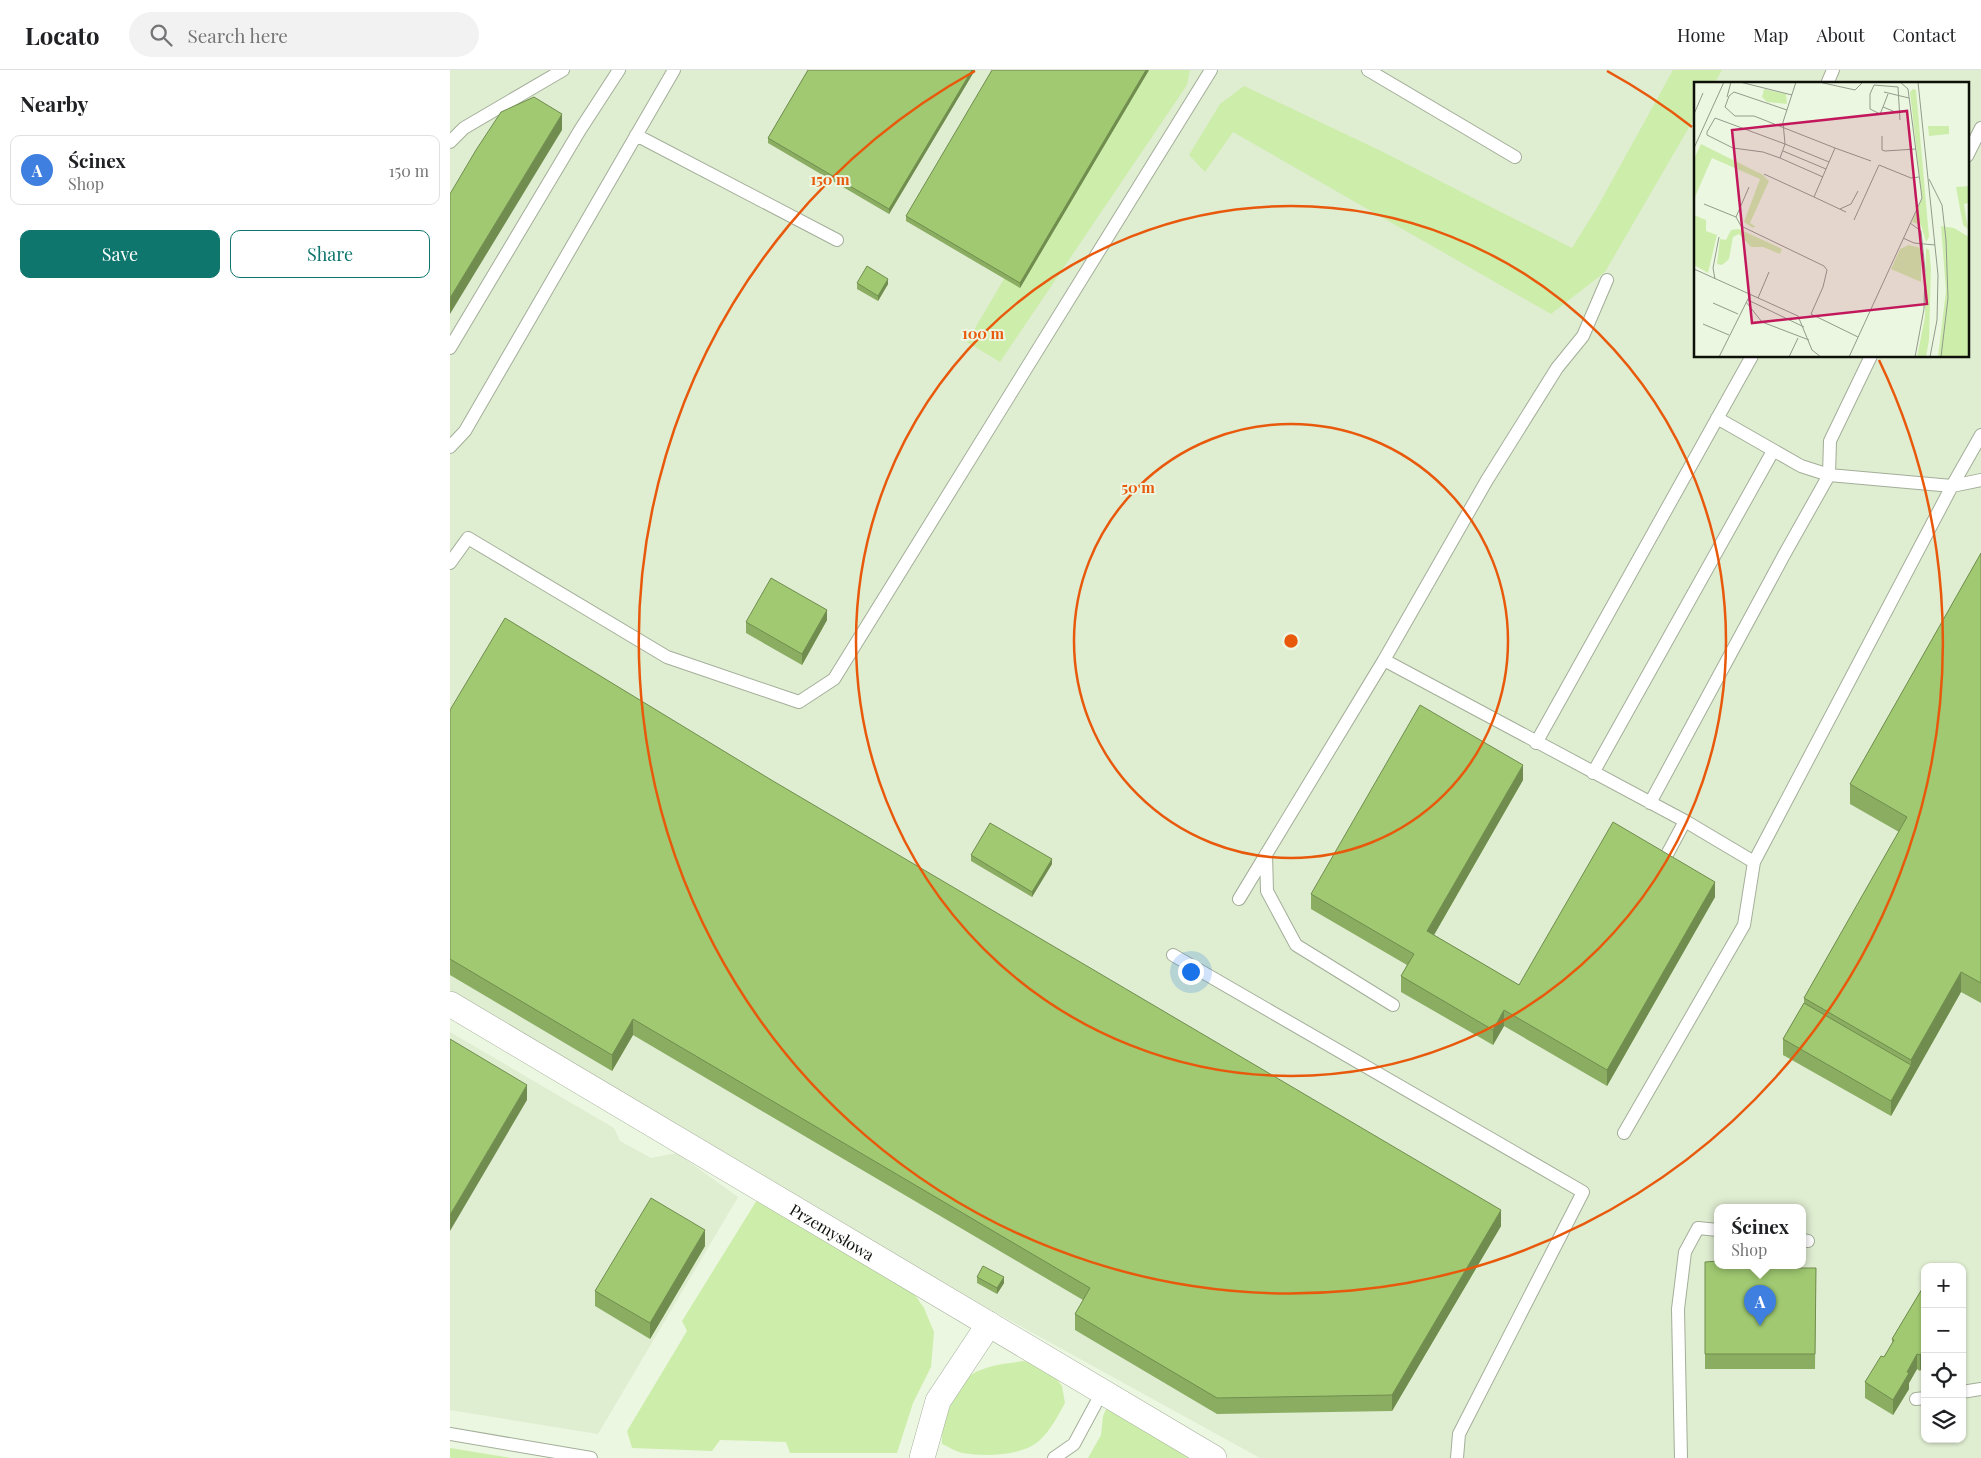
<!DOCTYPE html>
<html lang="en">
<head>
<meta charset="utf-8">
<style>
  body { margin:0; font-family:"Playfair Display",serif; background:#f2f2f2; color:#202124 }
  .controls { position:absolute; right:15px; bottom:15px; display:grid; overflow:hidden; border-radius:10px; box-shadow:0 1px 4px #0004 }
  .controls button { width:45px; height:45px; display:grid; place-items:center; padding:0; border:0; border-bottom:1px solid #e0e0e0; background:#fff; color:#202124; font:25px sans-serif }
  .you { position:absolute; left:740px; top:901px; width:18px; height:18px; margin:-12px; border:4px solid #fff; border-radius:50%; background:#1a73e8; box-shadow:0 0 0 8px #1a73e833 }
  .badge { display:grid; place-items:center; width:32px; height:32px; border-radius:50%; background:#0f766e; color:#fff; font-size:16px; font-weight:700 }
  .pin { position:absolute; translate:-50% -41px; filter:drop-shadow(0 1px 2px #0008) }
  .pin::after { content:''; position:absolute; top:26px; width:18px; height:15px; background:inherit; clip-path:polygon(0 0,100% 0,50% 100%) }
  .popup { position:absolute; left:1264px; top:1134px; width:92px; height:65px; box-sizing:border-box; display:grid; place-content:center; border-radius:10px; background:#fff; filter:drop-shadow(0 1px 4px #0005); font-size:16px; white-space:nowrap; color:#757577 }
  .popup b { font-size:19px; color:#202124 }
  .popup::after { content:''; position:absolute; left:50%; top:100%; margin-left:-10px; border:10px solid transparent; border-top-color:#fff }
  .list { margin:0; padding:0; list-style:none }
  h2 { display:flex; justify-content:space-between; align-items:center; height:65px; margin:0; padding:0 20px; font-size:21px }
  h2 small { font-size:16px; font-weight:400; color:#757577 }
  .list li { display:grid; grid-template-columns:32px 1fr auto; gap:15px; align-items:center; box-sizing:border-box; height:70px; margin:0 10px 10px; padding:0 10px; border:1px solid #e0e0e0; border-radius:10px }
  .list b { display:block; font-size:19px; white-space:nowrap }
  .list p { margin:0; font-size:16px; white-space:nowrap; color:#757577 }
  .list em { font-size:16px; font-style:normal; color:#757577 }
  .actions { display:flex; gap:10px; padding:15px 20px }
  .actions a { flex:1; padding:11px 0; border:1px solid #0f766e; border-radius:10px; text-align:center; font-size:18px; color:#0f766e }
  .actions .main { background:#0f766e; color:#fff }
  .icon { flex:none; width:28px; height:28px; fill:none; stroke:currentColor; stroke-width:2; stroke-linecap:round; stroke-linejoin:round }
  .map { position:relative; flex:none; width:1531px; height:1388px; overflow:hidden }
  header { display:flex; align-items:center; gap:30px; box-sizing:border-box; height:70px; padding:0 25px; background:#fff; border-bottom:1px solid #e0e0e0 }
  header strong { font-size:24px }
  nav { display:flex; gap:28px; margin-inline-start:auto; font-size:18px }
  .search { width:350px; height:45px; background:#f2f2f2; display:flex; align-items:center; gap:12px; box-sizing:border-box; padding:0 18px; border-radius:28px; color:#757577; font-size:19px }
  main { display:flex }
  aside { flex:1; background:#fff }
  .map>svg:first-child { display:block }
  .built { fill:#dfedd1; fill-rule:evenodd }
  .green { fill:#cdedab }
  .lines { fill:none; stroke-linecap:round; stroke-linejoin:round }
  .lane-casing { stroke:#a3ae99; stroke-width:14 }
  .street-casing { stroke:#a3ae99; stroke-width:26 }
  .lane { stroke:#fff; stroke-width:12 }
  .street { stroke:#fff; stroke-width:25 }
  .wall { fill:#8aad61 }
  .shaded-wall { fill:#708d4f }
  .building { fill:#a0c971; stroke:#708d4f }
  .ring { fill:none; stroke:#e8590c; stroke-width:2.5 }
  .labels { text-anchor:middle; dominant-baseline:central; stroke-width:4; stroke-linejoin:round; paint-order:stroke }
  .street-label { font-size:16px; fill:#0c1009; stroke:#ecf7e1 }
  .inset-road { fill:none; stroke:#929b8b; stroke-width:1 }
  .view { fill:#c2185b; fill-opacity:0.15; stroke:#c2185b; stroke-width:2.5 }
  .inset-edge { fill:none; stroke:#0c1009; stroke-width:2.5 }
  .centre { fill:#e8590c; stroke:#ecf7e1; stroke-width:2.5 }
  .ring-label { font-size:15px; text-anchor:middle; font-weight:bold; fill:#e8590c; stroke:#ecf7e1; stroke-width:4; stroke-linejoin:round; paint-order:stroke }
</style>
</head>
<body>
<header>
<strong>Locato</strong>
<div class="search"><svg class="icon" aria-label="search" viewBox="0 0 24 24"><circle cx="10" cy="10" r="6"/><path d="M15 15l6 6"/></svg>Search here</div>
<nav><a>Home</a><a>Map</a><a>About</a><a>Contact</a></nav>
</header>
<main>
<aside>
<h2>Nearby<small></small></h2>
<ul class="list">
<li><span class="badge" style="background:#3f7fe0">A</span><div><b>Ścinex</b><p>Shop</p></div><em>150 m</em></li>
</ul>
<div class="actions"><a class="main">Save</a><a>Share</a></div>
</aside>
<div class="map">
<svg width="1531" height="1388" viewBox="0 0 1531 1388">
  <rect width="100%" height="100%" fill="#ecf7e1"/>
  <path class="built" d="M0,0H1531V1388H810L512,1224L0,921ZM1245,14H1517V286H1245ZM1268,1137H1352V1195H1268ZM1475,1197H1512V1369H1475Z
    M0,962L164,1058L170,1071L201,1088L227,1083L288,1127L148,1364L0,1340Z"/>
  <path class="green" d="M645,0H740L737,15L550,292L517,272L575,173Z
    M1223,0H1272L1264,14H1245V47L1155,202L1101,244L783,62L755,102L739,85L770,34L794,16L931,81L1122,178L1148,136Z
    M307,1130L460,1218L474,1238L484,1262L481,1297L463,1333L447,1383H340L336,1372L270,1370L262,1381L182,1378L177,1361L237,1261L232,1251Z
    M573,1291L597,1297L612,1316L615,1333C608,1346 600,1361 589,1371C572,1386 534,1387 513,1383C506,1382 499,1377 492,1374C490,1356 506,1315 521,1305C536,1295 557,1294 573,1291Z
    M657,1337L747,1388H638L651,1365L653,1346Z
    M0,1378L61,1388H0Z"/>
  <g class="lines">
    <g class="lane-casing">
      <path id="lane" d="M918,0L1065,87
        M1377,14L1383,0
        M186,65L387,170
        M0,72L14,58L113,0
        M1517,86L1531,58
        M1157,210L1133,266L1107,298L1037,410L934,590L1235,751L1304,792L1294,855L1174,1063
        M0,278L130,60L169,0
        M1267,348L1351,396L1379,405L1380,371L1421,286
        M0,377L15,361L224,0
        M0,493L18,468L217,587L349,632L384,609L761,0
        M1086,673L1302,286
        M1143,703L1323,381
        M1200,733L1334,485L1379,405L1502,416L1531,410
        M816,784L817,821L846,875L943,935
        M1213,792L1235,751
        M1304,792L1502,416L1531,365
        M789,829L934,590
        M723,885L1133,1122L1009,1364L1007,1388
        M1352,1170L1358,1171
        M1512,1322L1531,1319
        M1466,1329L1475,1328
        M0,1364L141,1388
        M604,1388L624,1374L652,1322
        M1231,1388L1228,1239L1235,1182L1248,1158L1268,1160"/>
    </g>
    <g class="street-casing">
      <g id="street">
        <path id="s1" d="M0,934L764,1388"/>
        <path d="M472,1388L488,1331L539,1254"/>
      </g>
    </g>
    <use href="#lane" class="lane"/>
    <use href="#street" class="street"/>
  </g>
  <path class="wall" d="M358,0H525L439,144L318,73V68Z
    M699,0L570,218L456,151V146Z
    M407,213L438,214L428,231L407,219Z
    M1531,483V933L1511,922L1441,1046L1333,985V969L1354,933V928L1449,762L1400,734V714Z
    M377,550L352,595L296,563V552Z
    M0,640L1051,1156L942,1341L767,1344L625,1260V1244L633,1230L183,965L162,1001L0,905Z
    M1073,710L984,865L1069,915L1265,827L1157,1016L1054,956L1043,975L951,922V906L957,895L861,839V824Z
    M521,785L602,794L582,827L521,791Z
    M255,1176L200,1269L145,1236V1221Z
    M1255,1192L1297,1198H1366L1365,1299H1255Z
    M527,1207L554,1213L547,1224L527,1213Z
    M1475,1214L1470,1301L1467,1299L1459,1313V1319L1443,1345L1415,1328V1312L1434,1287L1442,1273V1269Z"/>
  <path class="shaded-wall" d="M522,0H525L439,144V139Z
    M696,0H699L570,218V213Z
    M112,44V60L0,244V228Z
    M438,209V214L428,231V226Z
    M377,540V550L352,595V584Z
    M1073,695V710L977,877V861Z
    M602,789V794L582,827V822Z
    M1265,812V827L1157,1016V1000Z
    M1511,902V922L1441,1046V1031L1461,995V990Z
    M1054,940V956L1043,975V960Z
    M183,949V965L162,1001V985Z
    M77,1015V1030L0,1161V1145Z
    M1051,1140V1156L942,1341V1325Z
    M255,1160V1176L200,1269V1253Z
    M554,1207V1213L547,1224V1218Z
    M1513,1215V1230L1512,1232V1216Z
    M1475,1278V1293L1470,1301V1285Z
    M1467,1284V1299L1459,1313V1319L1443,1345V1330L1457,1302Z"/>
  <path class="building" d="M358,0H522L439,139L318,68Z
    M542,0H696L570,213L456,146Z
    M84,27L112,44L0,228V124L26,80L51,42Z
    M417,196L438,209L428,226L407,213Z
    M1531,483V913L1511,902L1461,990L1354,928L1457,747L1400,714Z
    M321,508L377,540L352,584L296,552Z
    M55,548L323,711L1051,1140L942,1325L767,1328L625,1244L640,1218L183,949L162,985L0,889V640Z
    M970,635L1073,695L977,861L1069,915L1163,752L1265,812L1157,1000L1054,940L1043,960L951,906L964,884L861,824Z
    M540,753L602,789L582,822L521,785Z
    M1354,933L1461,995L1441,1031L1333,969Z
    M0,969L77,1015L0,1145Z
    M201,1128L255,1160L200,1253L145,1221Z
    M1268,1191V1195H1296L1297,1198H1366L1365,1284H1255V1192Z
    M533,1196L554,1207L547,1218L527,1207Z
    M1475,1214V1278L1470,1285L1467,1284L1457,1302L1459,1303L1443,1330L1415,1312L1431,1286L1434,1287L1444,1270L1442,1269Z"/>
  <g class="ring">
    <circle cx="841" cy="571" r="217"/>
    <circle cx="841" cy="571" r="435"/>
    <path d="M1157 1A652 652 0 0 1 1242 57M1429 290A652 652 0 1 1 525 1"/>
  </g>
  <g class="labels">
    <g class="street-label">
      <text stroke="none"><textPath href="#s1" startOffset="445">Przemysłowa</textPath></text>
    </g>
  </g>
  <g transform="translate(1244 12)">
    <rect width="275" height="275" fill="#ecf7e1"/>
    <path d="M70,7L92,12L93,22L73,20L68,15ZM219,7L222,8L235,155L232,160L227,143L218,140L228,116L216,10ZM234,44H255V52L235,54ZM7,62L69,93L75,99L56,141L61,144L59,146L50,140L66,97L18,76L0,117V77ZM275,104V121L270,122L274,147L269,143L262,105ZM0,133L12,138V149L23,153L14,191L0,183ZM247,144L260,146L275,155V275H244L252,209ZM45,147L88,167L86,172L69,165H57L45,152L39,155L35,177L28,183L23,182L26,157L32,158L37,148ZM215,163L227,166V200L197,187L206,167ZM232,166L235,168L237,186L235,258L232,275H223L231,235Z" fill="#cdedab"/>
    <path class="inset-road" d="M46,0L98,13M102,0L89,40L91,62L135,80M125,0L161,8L169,0M224,0L244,193L243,238L236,275M190,10L215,16M194,12L189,25L204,31M33,15L37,0M189,25L186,32L176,27V12L180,3L204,5L206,38M93,28L40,10L35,14L31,25L41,34H60L141,66M0,32L9,11M188,54V68L191,69L222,67M0,66L30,0M89,69L132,87M86,76L69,70L39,66L13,53V50L21,36L91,62L86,76L129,95M70,92L120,115L141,66L177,79M235,97L248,123L252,158L254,216L247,275M120,115L152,130M10,122L42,135L47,144L130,184L133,188L129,205L117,232L164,255M146,127L157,122L164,109M42,135L55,105M160,138L185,83L217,96L225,95M216,141L227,149L231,188L230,227L221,275M209,156L220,161L241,163M0,187L104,234L118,268L127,275M21,197L19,186L25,155M64,216L75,190M54,218L110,245M52,220L68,240L115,258M19,221L44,232M9,242L35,253M25,275L56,213M95,275L104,256M155,275L228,116L214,7L206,0"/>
    <path class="view" d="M213,29L233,222L58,241L38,48Z"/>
    <rect width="275" height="275" class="inset-edge"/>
  </g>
  <circle cx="841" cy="571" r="8" class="centre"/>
  <g class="ring-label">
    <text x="380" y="115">150 m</text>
    <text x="533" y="269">100 m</text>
    <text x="688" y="423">50 m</text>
  </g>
</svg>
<div class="controls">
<button>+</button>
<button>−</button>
<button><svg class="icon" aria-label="locate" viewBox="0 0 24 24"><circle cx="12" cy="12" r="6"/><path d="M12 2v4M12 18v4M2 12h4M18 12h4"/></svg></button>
<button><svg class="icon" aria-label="layers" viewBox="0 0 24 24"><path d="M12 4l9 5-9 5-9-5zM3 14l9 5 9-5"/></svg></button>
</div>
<div class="you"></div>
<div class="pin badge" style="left:1310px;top:1256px;background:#3f7fe0">A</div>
<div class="popup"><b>Ścinex</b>Shop</div>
</div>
</main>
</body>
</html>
